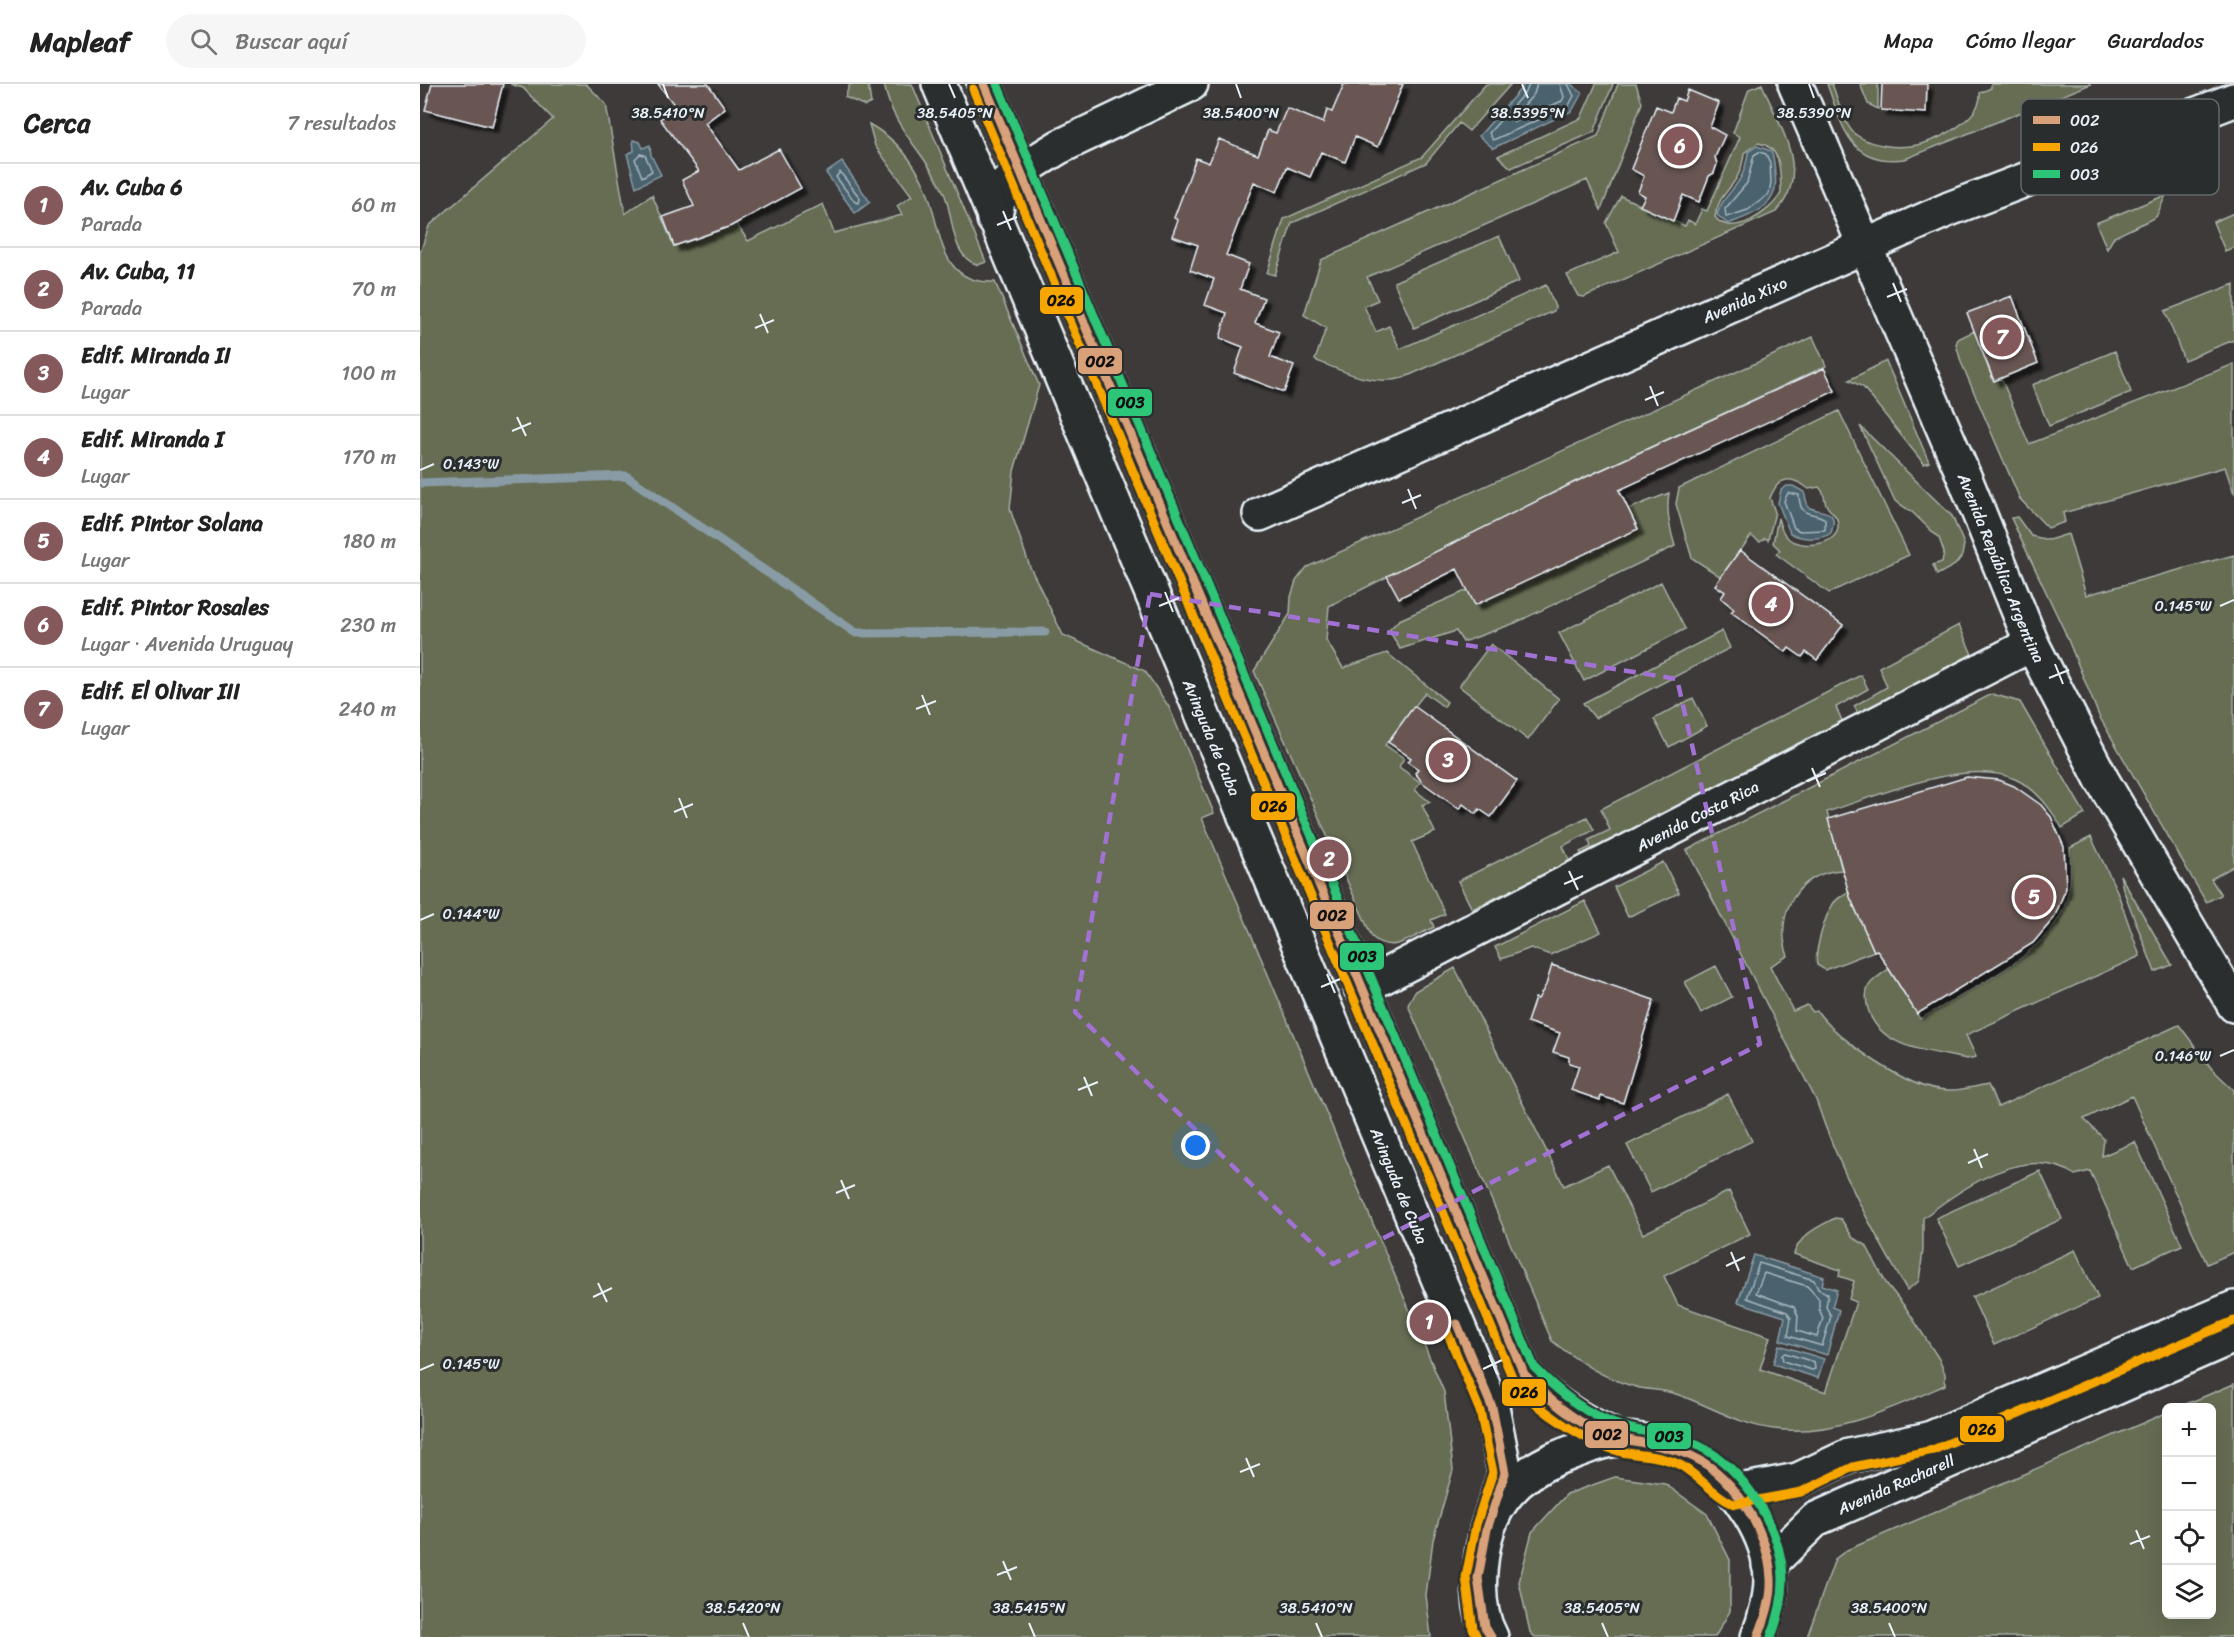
<!DOCTYPE html>
<html lang="es">
<head>
<meta charset="utf-8">
<style>
  body { margin:0; font-family:Sriracha,sans-serif; background:#f6f6f6; color:#222 }
  .controls { position:absolute; right:18px; bottom:18px; display:grid; overflow:hidden; border-radius:9px; box-shadow:0 6px 24px #0002 }
  .controls button { width:54px; height:54px; display:grid; place-items:center; padding:0; border:0; border-bottom:2px solid #e0e0e0; background:#fff; color:#222; font:30px sans-serif }
  .you { position:absolute; left:776px; top:1062px; width:21px; height:21px; margin:-15px; border:4px solid #fff; border-radius:50%; background:#1a73e8; box-shadow:0 0 0 9px #1a73e833 }
  .badge { display:grid; place-items:center; width:39px; height:39px; border-radius:50%; background:#85585c; color:#fff; font-size:20px; font-weight:700 }
  .pin { position:absolute; translate:-50% -50%; border:3px solid #fff; box-shadow:0 2px 6px #0006 }
  .list { margin:0; padding:0; list-style:none }
  h2 { display:flex; justify-content:space-between; align-items:center; height:78px; margin:0; padding:0 24px; font-size:26px }
  h2 small { font-size:20px; font-weight:400; color:#767676 }
  .list li { display:grid; grid-template-columns:39px 1fr auto; gap:18px; align-items:center; box-sizing:border-box; height:84px; padding:0 24px; border-top:2px solid #e0e0e0 }
  .list b { display:block; font-size:22px; white-space:nowrap }
  .list p { margin:0; font-size:20px; white-space:nowrap; color:#767676 }
  .list em { font-size:20px; font-style:normal; color:#767676 }
  .icon { flex:none; width:33px; height:33px; fill:none; stroke:currentColor; stroke-width:2; stroke-linecap:round; stroke-linejoin:round }
  .map { position:relative; flex:none; width:1814px; height:1553px; overflow:hidden }
  header { display:flex; align-items:center; gap:36px; box-sizing:border-box; height:84px; padding:0 30px; background:#fff; border-bottom:2px solid #e0e0e0 }
  header strong { font-size:28px }
  nav { display:flex; gap:33px; margin-inline-start:auto; font-size:21px }
  .search { width:420px; height:54px; background:#f6f6f6; display:flex; align-items:center; gap:15px; box-sizing:border-box; padding:0 21px; border-radius:33px; color:#767676; font-size:22px }
  main { display:flex }
  aside { flex:1; background:#fff }
  .map>svg:first-child { display:block }
  .green { fill:#666d53; stroke:#a7afa6; stroke-width:1.5; fill-rule:evenodd }
  .water { fill:#49626d; stroke:#899ba5; stroke-width:1.5 }
  .lines { fill:none; stroke-linecap:round; stroke-linejoin:round }
  .shore { stroke:#a8b8c0; stroke-width:1.5 }
  .stream { stroke:#899ba5; stroke-width:9 }
  .building { fill:#695753; stroke:#e8f1f8; stroke-width:1.5; filter:url(#shadow) }
  .street-casing { stroke:#e8f1f8; stroke-width:38 }
  .secondary-casing { stroke:#e8f1f8; stroke-width:38 }
  .street { stroke:#2a2d2e; stroke-width:33 }
  .secondary { stroke:#2a2d2e; stroke-width:33 }
  .bus-1-casing { stroke:#2a2d2e; stroke-width:14 }
  .bus-2-casing { stroke:#2a2d2e; stroke-width:14 }
  .bus-3-casing { stroke:#2a2d2e; stroke-width:14 }
  .bus-1 { stroke:#d9a179; stroke-width:9 }
  .bus-2 { stroke:#f7a600; stroke-width:9 }
  .bus-3 { stroke:#2dc577; stroke-width:9 }
  .marked { fill:none; stroke:#a171d3; stroke-width:4.5; stroke-dasharray:12 8; stroke-linejoin:round }
  .ticks { fill:none; stroke:#e8f1f8; stroke-width:2 }
  .labels { text-anchor:middle; dominant-baseline:central; stroke-width:6; stroke-linejoin:round; paint-order:stroke }
  .street-label { font-size:16px; fill:#e8f1f8; stroke:#2a2d2e }
  .key { fill:#2a2d2e; stroke:#63686b; stroke-width:1.5 }
  .key-label { font-size:16px; fill:#e8f1f8 }
  .ticks-label { font-size:15px; text-anchor:middle; fill:#e8f1f8; stroke:#2a2d2e; stroke-width:6; stroke-linejoin:round; paint-order:stroke }
  .line-badge { stroke:#2a2d2e; stroke-width:2 }
  .pale-badge-label { font-size:16px; text-anchor:middle; font-weight:bold; fill:#111 }
</style>
</head>
<body>
<header>
<strong>Mapleaf</strong>
<div class="search"><svg class="icon" aria-label="search" viewBox="0 0 24 24"><circle cx="10" cy="10" r="6"/><path d="M15 15l6 6"/></svg>Buscar aquí</div>
<nav><a>Mapa</a><a>Cómo llegar</a><a>Guardados</a></nav>
</header>
<main>
<aside>
<h2>Cerca<small>7 resultados</small></h2>
<ul class="list">
<li><span class="badge">1</span><div><b>Av. Cuba 6</b><p>Parada</p></div><em>60 m</em></li>
<li><span class="badge">2</span><div><b>Av. Cuba, 11</b><p>Parada</p></div><em>70 m</em></li>
<li><span class="badge">3</span><div><b>Edif. Miranda II</b><p>Lugar</p></div><em>100 m</em></li>
<li><span class="badge">4</span><div><b>Edif. Miranda I</b><p>Lugar</p></div><em>170 m</em></li>
<li><span class="badge">5</span><div><b>Edif. Pintor Solana</b><p>Lugar</p></div><em>180 m</em></li>
<li><span class="badge">6</span><div><b>Edif. Pintor Rosales</b><p>Lugar · Avenida Uruguay</p></div><em>230 m</em></li>
<li><span class="badge">7</span><div><b>Edif. El Olivar III</b><p>Lugar</p></div><em>240 m</em></li>
</ul>
</aside>
<div class="map">
<svg width="1814" height="1553" viewBox="0 0 1814 1553">
  <defs>
    <filter id="shadow"><feDropShadow dx="5.5" dy="5.5" stdDeviation="1.5" flood-color="#0009"/></filter>
  </defs>
  <rect width="100%" height="100%" fill="#3d3a39"/>
  <filter id="ink" filterUnits="userSpaceOnUse"><feTurbulence type="fractalNoise" baseFrequency=".0167" numOctaves="2"/><feDisplacementMap in="SourceGraphic" scale="12" xChannelSelector="R" yChannelSelector="G"/><feConvolveMatrix kernelMatrix="1 2 1 2 8 2 1 2 1" color-interpolation-filters="sRGB"/></filter>
  <g filter="url(#ink)">
    <path class="green" d="M90,0H166L186,20L205,130L232,111L254,162L284,152L314,136L328,157L403,120L414,149L482,131L477,122L492,112L455,62L449,40C476,55 494,76 506,105C522,144 517,201 575,198L619,301L594,387L590,425L610,483L643,551L725,587L749,623L794,729L782,734L1024,1308L1033,1386L1013,1456L1006,1511L1011,1553H0V169L9,142L133,35L103,4Z
      M430,0H448L451,19L445,22L425,13Z
      M464,0H492L566,178L558,181C530,173 534,132 524,109C506,68 473,47 464,0Z
      M1066,0H1091L1049,47L1039,39L1006,79L872,139L855,191L847,189L864,135L1002,73Z
      M1176,0H1193L1174,48L1091,84L1078,72L1161,34Z
      M1198,0H1216L1222,19L1181,126L1167,96L947,193L958,216L944,222L956,248L969,242L980,265L1126,201L1135,223L1134,227L983,294C952,302 924,288 895,276L906,244L884,231L901,176L1178,52Z
      M1342,0C1359,43 1393,88 1356,128L1164,213L1158,212L1147,191L1199,168L1186,139L1201,112L1265,142L1268,136L1275,140L1282,125L1287,127L1320,53L1313,49L1329,5ZM1338,59C1363,63 1360,89 1361,109C1351,128 1311,155 1295,133C1298,106 1321,104 1324,69Z
      M1407,0H1412C1418,14 1423,40 1435,50C1450,62 1478,65 1497,61C1519,56 1562,35 1560,9L1571,4V0H1671L1485,75C1429,82 1423,43 1407,0Z
      M1440,0H1458V25L1448,20Z
      M1746,111L1736,133L1694,153L1687,165L1676,139Z
      M1814,129V163L1805,167L1793,138Z
      M1079,152L1099,197L994,244L974,198Z
      M1814,200V256L1764,276L1745,227Z
      M1554,247L1573,296L1581,294L1609,360L1814,280V410L1805,383L1643,429L1645,438L1628,444L1600,415L1541,278L1536,260L1538,255Z
      M1393,253L1406,282L1155,398L909,522L906,556L923,584L967,569L1027,618L1024,623L1005,609L965,661L984,674L979,683L1000,698L995,706L1010,718L1002,721L1015,748L992,758L1025,830L1011,836L1014,843C992,853 972,871 952,853L834,587L870,530L871,513L876,497L887,483Z
      M1695,267L1711,308L1629,342L1612,301Z
      M1466,277L1509,378L1504,380L1443,303L1429,296Z
      M1419,327L1489,471L1409,509L1356,470L1360,466L1353,459L1358,434C1360,442 1362,449 1369,455C1382,465 1420,462 1418,440C1418,430 1409,428 1406,420C1403,413 1406,410 1399,403L1389,405C1371,392 1359,391 1350,414L1355,428L1348,456L1345,454L1340,458L1331,452L1301,493L1272,474L1256,420L1259,404Z
      M1440,342L1532,432L1544,460L1542,472L1535,481L1517,491L1513,481L1522,478L1524,468L1519,454L1492,428L1475,417Z
      M1249,409C1246,426 1250,446 1255,462L1095,539L1043,558L1036,547L980,565L969,546L979,536L1048,506L1218,445L1208,425Z
      M1597,433L1611,452L1629,456L1648,450L1666,511L1814,471V782L1791,795L1801,811L1786,818L1679,632L1644,546L1591,434Z
      M1241,498L1265,545L1164,597L1139,549Z
      M1539,541L1554,575L1440,633L1434,622L1467,603L1459,583Z
      M1302,547L1310,564L1175,634L1163,619Z
      M1071,560L1139,615L1108,656L1039,602Z
      M1441,591L1448,605L1416,623L1424,641L1163,772L1160,768L1171,763L1169,756L1190,746L1181,725Z
      M1572,610L1600,618L1665,730L1642,744C1630,724 1617,705 1595,695C1545,673 1457,712 1407,728L1422,786C1378,788 1353,831 1368,872L1350,882L1373,927L1387,921L1393,928L1397,927C1418,956 1489,1006 1526,1007C1539,1008 1555,1003 1568,1001L1578,1023L1759,941L1792,985L1814,1006V1168L1787,1180L1712,1012L1664,1035L1684,1055L1682,1072L1715,1058L1762,1161L1713,1183L1670,1087L1655,1091C1606,1058 1542,1104 1503,1134V1166L1499,1197L1487,1206C1452,1146 1418,1083 1396,1016L1267,766Z
      M1273,614L1287,642L1249,663L1234,635Z
      M1167,733L1174,746L1143,762L1150,778L1052,825L1038,797Z
      M1671,753L1697,807L1720,872L1546,951L1556,973L1547,975C1512,967 1460,966 1448,925C1442,902 1451,897 1469,885L1500,935C1542,910 1622,873 1642,828C1652,807 1651,786 1650,764Z
      M1243,778L1259,809L1208,833L1194,803Z
      M1700,791L1752,881L1735,888L1703,805Z
      M1428,808L1454,867L1405,886L1397,881C1394,867 1405,832 1413,820C1416,815 1423,811 1428,808Z
      M1165,817L1181,848L1130,871L1111,864L1081,875L1075,863Z
      M1296,882L1312,913L1281,929L1265,898Z
      M1035,884L1144,1102L1188,1081L1223,1150L1309,1107L1330,1150L1244,1192L1258,1221L1350,1253L1340,1285L1406,1308L1436,1218L1429,1215L1434,1197L1419,1192L1420,1186L1374,1170C1380,1150 1398,1143 1415,1134L1421,1135L1433,1154L1446,1161L1466,1199L1486,1224L1519,1275L1525,1290V1301C1473,1324 1413,1353 1354,1345C1319,1341 1289,1321 1256,1310C1244,1306 1232,1306 1220,1304C1185,1296 1159,1278 1132,1257L988,921L995,907Z
      M1308,1010L1332,1057L1231,1108L1207,1061Z
      M1620,1087L1642,1135L1539,1182L1516,1134Z
      M1655,1166L1678,1214L1574,1261L1552,1213Z
      M1814,1300V1553H1387L1415,1475L1427,1466L1746,1329V1530H1792V1324L1759,1323Z
      M1195,1393L1245,1400L1287,1430L1310,1476V1527L1295,1553H1115L1110,1548L1099,1498L1112,1448L1147,1410Z"/>
    <path class="water" d="M1105,0H1151L1162,9L1152,27L1073,64L1059,52Z
      M213,56L220,58L223,64L230,61L231,71L241,91L216,103L207,70L214,67Z
      M1337,62L1351,67C1355,76 1354,81 1355,90C1360,123 1334,130 1308,140L1297,131C1304,106 1324,105 1328,68Z
      M422,78L450,118L435,129L406,89Z
      M1367,402H1373L1384,408L1388,423C1401,430 1420,423 1411,449C1400,457 1381,455 1370,449L1358,419L1361,406Z
      M1334,1171L1404,1193L1402,1201L1417,1206L1412,1223L1419,1226L1407,1271L1360,1256L1365,1233L1318,1218Z
      M1359,1261L1404,1275L1398,1294L1353,1280Z"/>
    <g class="lines">
      <path class="shore" d="M1109,0L1107,6L1069,49L1073,56L1148,23L1154,12L1148,0
        M1117,0L1114,10L1093,34L1094,38L1142,17L1144,13L1140,0
        M1339,68L1346,70L1350,79L1351,98L1349,110L1328,126L1306,133L1305,125L1327,99L1334,71Z
        M220,70L225,71L232,87L222,93L215,75Z
        M420,88L440,114L439,119L435,118L416,93Z
        M1368,409L1379,411C1380,436 1392,426 1405,435V446L1380,447L1374,444L1364,417Z
        M1339,1179L1394,1196L1398,1205L1408,1210L1406,1223L1411,1232L1402,1262L1368,1252L1371,1234L1367,1228L1327,1214Z
        M1344,1189L1387,1202L1399,1215V1225L1403,1234L1397,1253L1377,1247L1378,1232L1374,1223L1336,1209Z
        M1365,1269L1394,1278L1395,1285L1392,1286L1363,1277L1362,1271Z"/>
      <path class="stream" d="M0,399L206,392L436,549L625,548"/>
    </g>
    <path class="building" d="M12,0H83L72,43L5,26Z
      M238,0H288L305,24L285,39L319,86L359,65L381,104L311,142L254,162L243,133L274,122L262,96L279,87L240,35L256,23Z
      M924,0H983L958,63L935,53L925,78L901,68L890,93L867,83L857,108L834,98L806,171L829,180L820,205L844,214L835,239L859,248L850,273L874,282L864,308L814,289L823,263L800,254L807,229L785,221L794,195L770,186L778,161L752,152L758,136L754,134L776,74L789,79L799,55L838,71L848,46L856,49L867,24L903,39L907,26L912,28Z
      M1462,0H1507L1506,29L1461,26Z
      M1268,6L1299,19L1290,43L1305,51L1295,73L1297,80L1294,89L1289,92L1279,118L1263,111L1253,137L1220,122L1225,112L1218,108L1224,92L1211,85L1236,22L1251,28L1256,14L1264,17Z
      M1592,212L1618,279L1574,297L1547,229Z
      M1404,284L1415,307L1199,406L1218,445L1055,521L1037,485L979,514L967,492L1155,398Z
      M1320,466L1423,541L1397,576L1386,568L1382,573L1369,564L1366,568L1311,528L1314,525L1301,514L1305,508L1295,501Z
      M994,622L1097,697L1071,733L1059,725L1056,730L1043,720L1039,725L1003,699L995,689L998,685L988,678L991,674L968,658Z
      M1547,693L1579,696L1594,702L1621,721L1631,733L1644,763L1646,804L1634,834L1613,859L1497,930L1457,866L1454,867L1430,813L1408,735Z
      M1132,881L1234,916L1203,1019L1181,1012L1180,1016L1151,1006L1159,982L1149,979V973L1133,968L1140,949L1107,938L1115,914L1118,915L1126,901Z"/>
    <g class="lines">
      <g class="street-casing">
        <g id="street">
          <path id="s1" d="M1375,0L1546,397L1612,560L1682,696L1814,921"/>
          <path d="M574,135L581,105L600,87L639,63L771,0"/>
          <path id="s2" d="M840,430L1529,125L1814,16"/>
          <path id="s3" d="M941,904L1612,560"/>
          <path d="M1315,1408L1378,1396L1429,1372L1509,1355L1814,1224"/>
          <path id="s4" d="M1349,1481L1396,1435L1814,1252"/>
        </g>
      </g>
      <g class="secondary-casing">
        <g id="secondary">
          <path id="s5" d="M519,0L1072,1323L1085,1389L1067,1445"/>
          <path d="M564,0L1104,1290C1136,1323 1159,1336 1200,1355"/>
          <path d="M1071,1553C1056,1526 1058,1493 1063,1464C1071,1419 1096,1392 1137,1374C1156,1367 1182,1355 1203,1355C1227,1356 1265,1365 1285,1380C1318,1406 1350,1451 1351,1495C1351,1513 1345,1536 1338,1553"/>
        </g>
      </g>
      <use href="#street" class="street"/>
      <use href="#secondary" class="secondary"/>
      <g class="bus-1-casing">
        <path id="bus-1" d="M564,0L1104,1290C1125,1312 1148,1333 1176,1346C1204,1359 1236,1358 1264,1369C1311,1386 1349,1446 1351,1495C1352,1515 1345,1535 1338,1553
          M1037,1240L1072,1323L1085,1389L1067,1445L1058,1494L1065,1543L1071,1553"/>
      </g>
      <g class="bus-2-casing">
        <path id="bus-2" d="M553,5L1093,1295C1113,1324 1168,1360 1202,1368C1223,1372 1241,1371 1260,1381C1276,1389 1302,1419 1316,1420L1381,1408L1433,1383L1513,1366L1814,1237
          M1026,1245L1060,1327L1073,1388L1056,1441L1046,1493L1053,1545L1057,1553"/>
      </g>
      <g class="bus-3-casing">
        <path id="bus-3" d="M577,0L1114,1283C1140,1309 1168,1333 1204,1343C1229,1350 1255,1350 1279,1362C1324,1384 1362,1445 1363,1495C1363,1515 1358,1535 1351,1553"/>
      </g>
      <use href="#bus-1" class="bus-1"/>
      <use href="#bus-2" class="bus-2"/>
      <use href="#bus-3" class="bus-3"/>
    </g>
  </g>
  <path class="marked" d="M730,510L1257,595L1340,960L913,1180L655,928Z"/>
  <path class="ticks" d="M243,0L248,14M529,0L535,14M816,0L821,14M1102,0L1108,14M1389,0L1394,14M583,127L591,146M577,141L597,133M1473,199L1481,218M1467,213L1487,205M340,230L348,249M335,244L354,236M1230,302L1238,322M1225,316L1244,308M97,333L106,352M92,347L111,339M0,386L14,380M988,405L996,425M982,419L1001,411M745,508L753,528M739,522L759,514M1800,522L1814,516M1635,580L1643,600M1629,594L1649,586M502,611L510,631M496,625L516,617M1392,684L1400,703M1387,697L1406,689M259,714L267,734M254,728L273,720M1149,787L1158,806M1144,800L1163,792M0,836L14,830M907,890L915,909M901,903L920,895M1800,972L1814,966M664,993L672,1012M658,1006L678,998M1554,1065L1562,1084M1548,1079L1568,1070M421,1096L429,1115M416,1109L435,1101M1311,1168L1319,1187M1306,1182L1325,1173M178,1199L187,1218M173,1213L192,1204M1069,1271L1077,1290M1063,1285L1082,1276M0,1286L14,1280M826,1374L834,1393M820,1388L840,1380M1716,1446L1724,1465M1710,1460L1730,1452M583,1477L591,1496M577,1491L597,1483M323,1539L329,1553M609,1539L615,1553M896,1539L902,1553M1182,1539L1188,1553M1469,1539L1475,1553"/>
  <g class="labels">
    <g class="street-label">
      <text stroke="none"><textPath href="#s2" startOffset="530">Avenida Xixo</textPath></text>
      <text stroke="none"><textPath href="#s1" startOffset="526">Avenida República Argentina</textPath></text>
      <text stroke="none"><textPath href="#s5" startOffset="708">Avinguda de Cuba</textPath></text>
      <text stroke="none"><textPath href="#s3" startOffset="378">Avenida Costa Rica</textPath></text>
      <text stroke="none"><textPath href="#s5" startOffset="1194">Avinguda de Cuba</textPath></text>
      <text stroke="none"><textPath href="#s4" startOffset="153">Avenida Racharell</textPath></text>
    </g>
  </g>
  <rect x="1601" y="15" width="198" height="96" rx="9" class="key"/>
  <rect x="1613" y="32" width="27" height="8" fill="#d9a179"/>
  <rect x="1613" y="59" width="27" height="8" fill="#f7a600"/>
  <rect x="1613" y="86" width="27" height="8" fill="#2dc577"/>
  <g class="key-label">
    <text x="1650" y="42">002</text>
    <text x="1650" y="69">026</text>
    <text x="1650" y="96">003</text>
  </g>
  <g class="ticks-label">
    <text x="248" y="34">38.5410°N</text>
    <text x="535" y="34">38.5405°N</text>
    <text x="821" y="34">38.5400°N</text>
    <text x="1108" y="34">38.5395°N</text>
    <text x="1394" y="34">38.5390°N</text>
    <text x="51" y="385">0.143°W</text>
    <text x="1763" y="527">0.145°W</text>
    <text x="51" y="835">0.144°W</text>
    <text x="1763" y="977">0.146°W</text>
    <text x="51" y="1285">0.145°W</text>
    <text x="323" y="1529">38.5420°N</text>
    <text x="609" y="1529">38.5415°N</text>
    <text x="896" y="1529">38.5410°N</text>
    <text x="1182" y="1529">38.5405°N</text>
    <text x="1469" y="1529">38.5400°N</text>
  </g>
  <g class="line-badge">
    <rect x="619" y="202" width="45" height="29" rx="6" fill="#f7a600"/>
    <rect x="657" y="263" width="46" height="28" rx="6" fill="#d9a179"/>
    <rect x="687" y="304" width="46" height="29" rx="6" fill="#2dc577"/>
    <rect x="830" y="708" width="46" height="29" rx="6" fill="#f7a600"/>
    <rect x="889" y="817" width="46" height="29" rx="6" fill="#d9a179"/>
    <rect x="919" y="858" width="46" height="29" rx="6" fill="#2dc577"/>
    <rect x="1081" y="1294" width="46" height="29" rx="6" fill="#f7a600"/>
    <rect x="1539" y="1331" width="46" height="28" rx="6" fill="#f7a600"/>
    <rect x="1164" y="1336" width="45" height="29" rx="6" fill="#d9a179"/>
    <rect x="1226" y="1338" width="46" height="28" rx="6" fill="#2dc577"/>
  </g>
  <g class="pale-badge-label">
    <text x="641" y="222">026</text>
    <text x="680" y="283">002</text>
    <text x="710" y="324">003</text>
    <text x="853" y="728">026</text>
    <text x="912" y="837">002</text>
    <text x="942" y="878">003</text>
    <text x="1104" y="1314">026</text>
    <text x="1562" y="1351">026</text>
    <text x="1187" y="1356">002</text>
    <text x="1249" y="1358">003</text>
  </g>
</svg>
<div class="controls">
<button>+</button>
<button>−</button>
<button><svg class="icon" aria-label="locate" viewBox="0 0 24 24"><circle cx="12" cy="12" r="6"/><path d="M12 2v4M12 18v4M2 12h4M18 12h4"/></svg></button>
<button><svg class="icon" aria-label="layers" viewBox="0 0 24 24"><path d="M12 4l9 5-9 5-9-5zM3 14l9 5 9-5"/></svg></button>
</div>
<div class="you"></div>
<div class="pin badge" style="left:1009px;top:1238px">1</div>
<div class="pin badge" style="left:909px;top:775px">2</div>
<div class="pin badge" style="left:1028px;top:676px">3</div>
<div class="pin badge" style="left:1351px;top:520px">4</div>
<div class="pin badge" style="left:1614px;top:813px">5</div>
<div class="pin badge" style="left:1260px;top:62px">6</div>
<div class="pin badge" style="left:1582px;top:253px">7</div>
</div>
</main>
</body>
</html>
